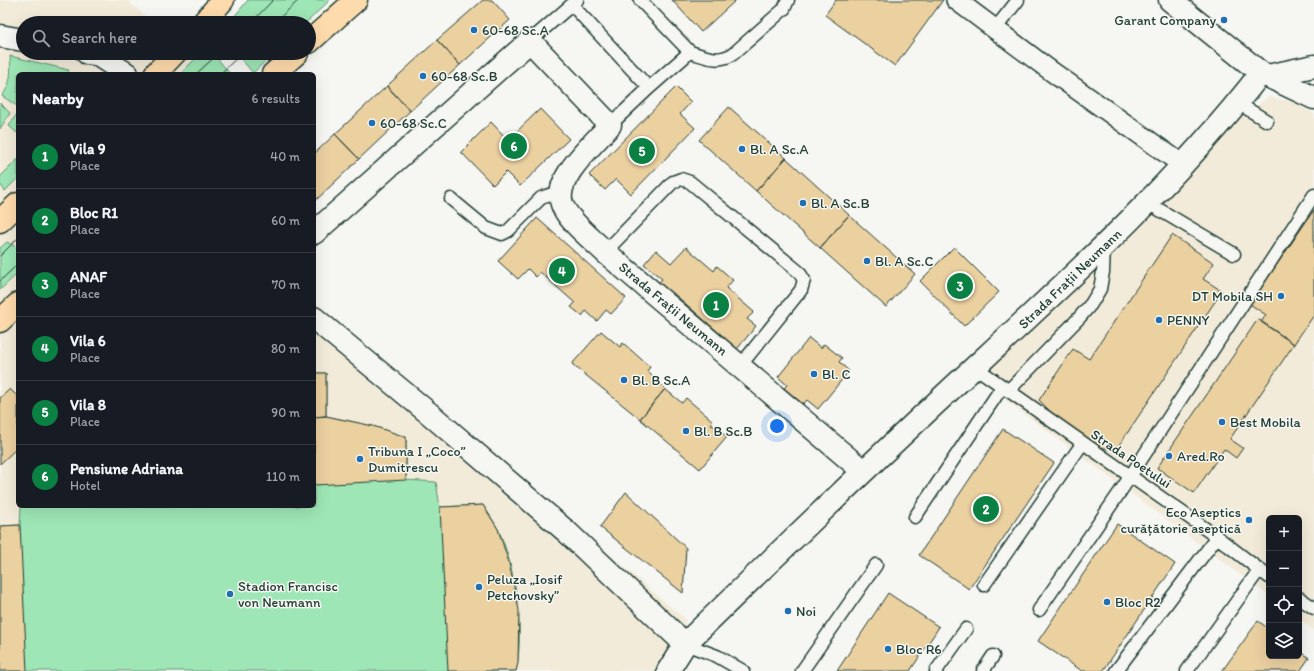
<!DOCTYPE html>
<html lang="en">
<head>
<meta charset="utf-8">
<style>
  body { margin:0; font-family:Itim,sans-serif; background:#242831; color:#f1f3f6 }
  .controls { position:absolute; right:12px; bottom:12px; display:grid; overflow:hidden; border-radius:6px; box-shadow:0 4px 16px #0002 }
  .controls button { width:36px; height:36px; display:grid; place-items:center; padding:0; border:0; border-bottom:1px solid #363941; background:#171b24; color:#f1f3f6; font:20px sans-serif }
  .you { position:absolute; left:777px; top:426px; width:14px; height:14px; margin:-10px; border:3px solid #fff; border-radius:50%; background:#1a73e8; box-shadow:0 0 0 6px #1a73e833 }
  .badge { display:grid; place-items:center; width:26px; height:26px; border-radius:50%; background:#0b8043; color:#fff; font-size:13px; font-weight:700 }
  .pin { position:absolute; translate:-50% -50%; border:2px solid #fff; box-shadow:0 1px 4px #0006 }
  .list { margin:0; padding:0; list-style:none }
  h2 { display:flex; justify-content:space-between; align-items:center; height:52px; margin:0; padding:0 16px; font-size:17px }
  h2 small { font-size:13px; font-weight:400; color:#9ea1a6 }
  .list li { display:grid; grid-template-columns:26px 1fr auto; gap:12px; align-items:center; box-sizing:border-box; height:64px; padding:0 16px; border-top:1px solid #363941 }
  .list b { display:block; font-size:15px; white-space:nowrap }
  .list p { margin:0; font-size:13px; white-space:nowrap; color:#9ea1a6 }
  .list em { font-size:13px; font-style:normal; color:#9ea1a6 }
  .icon { flex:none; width:22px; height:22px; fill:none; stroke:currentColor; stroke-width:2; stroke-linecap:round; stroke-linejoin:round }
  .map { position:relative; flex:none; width:1314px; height:671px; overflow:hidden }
  .search { position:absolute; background:#171b24; box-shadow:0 4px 16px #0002; left:16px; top:16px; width:300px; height:44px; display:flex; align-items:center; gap:10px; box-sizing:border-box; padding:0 14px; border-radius:22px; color:#9ea1a6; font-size:15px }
  .panel { position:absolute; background:#171b24; box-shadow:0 4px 16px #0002; left:16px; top:72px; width:300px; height:436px; border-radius:6px }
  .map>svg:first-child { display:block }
  .built { fill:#f3ebd9 }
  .green { fill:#9ee6b5; stroke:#5e9274 }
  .building { fill:#ebd0a0; stroke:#1f3d34 }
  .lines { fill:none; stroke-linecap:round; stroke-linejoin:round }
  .service-casing { stroke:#1f3d34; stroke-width:15 }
  .pedestrian-casing { stroke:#1f3d34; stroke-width:22 }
  .minor-casing { stroke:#1f3d34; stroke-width:25 }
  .tertiary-casing { stroke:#1f3d34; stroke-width:25 }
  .secondary-casing { stroke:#1f3d34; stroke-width:25 }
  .primary-casing { stroke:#1f3d34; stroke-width:25 }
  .service { stroke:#f6f6f2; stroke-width:12 }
  .pedestrian { stroke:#f6f6f2; stroke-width:19 }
  .minor { stroke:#f6f6f2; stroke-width:22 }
  .tertiary { stroke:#f6f6f2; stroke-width:22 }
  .secondary { stroke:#f6f6f2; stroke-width:22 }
  .primary { stroke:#fedbac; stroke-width:22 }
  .tram { stroke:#1f3d34; stroke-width:1 }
  .poi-dot { fill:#1f6fb2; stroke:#f6f6f2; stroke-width:1.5 }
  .labels { text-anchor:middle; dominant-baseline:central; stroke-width:3; stroke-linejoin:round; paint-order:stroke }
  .poi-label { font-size:14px; fill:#1f3d34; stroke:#f6f6f2; text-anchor:start }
  .street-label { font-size:14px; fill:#1f3d34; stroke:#f6f6f2 }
</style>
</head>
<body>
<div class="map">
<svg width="1314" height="671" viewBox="0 0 1314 671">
  <rect width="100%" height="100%" fill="#f6f6f2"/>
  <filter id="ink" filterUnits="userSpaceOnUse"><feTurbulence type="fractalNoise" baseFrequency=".025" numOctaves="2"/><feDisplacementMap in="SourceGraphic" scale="8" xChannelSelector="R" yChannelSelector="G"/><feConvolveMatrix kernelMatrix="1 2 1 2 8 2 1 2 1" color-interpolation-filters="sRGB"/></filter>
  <g filter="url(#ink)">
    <path class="built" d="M0,0H127L153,23H23V53H187L210,74H18V506H314V301L686,620L656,671H0Z
      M1268,97L1295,102L1314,114V630L1299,619V518H1269V596L979,380L1241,118Z"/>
    <path class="green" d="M248,0H330L306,23H229Z
      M201,53H213L230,74H180Z
      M236,53H274L253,73Z
      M10,56L69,70L67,74H18L17,106L2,96C12,84 11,70 10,56Z
      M0,103L10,113L0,129Z
      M18,112V133H17L9,126Z
      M18,159V178L5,191L0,184V177Z
      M7,242L18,248V273L0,290V248Z
      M314,373H326V416L373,426L406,437V480L436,482L440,507L483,505C488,513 494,521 498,529C515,564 525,632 516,671H0V526L20,525L21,506H314Z"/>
    <path class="building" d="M483,0H492L510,20L460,65L437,40Z
      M672,0H736L701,32Z
      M836,0H943L895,66L825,15Z
      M437,40L460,65L410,111L387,86Z
      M387,86L410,111L359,159L335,134Z
      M676,87L691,102L680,114L695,128L631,194L616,179L605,190L589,175Z
      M729,107L786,158L756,191L699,140Z
      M540,109L569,139L520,186L506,172L493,185L461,152L491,122L508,140Z
      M335,134L359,159L314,202V154Z
      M786,158L849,215L820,248L756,191Z
      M1314,210V315L1294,344L1261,322L1266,315L1250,304Z
      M849,215L915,274L886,307L820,248Z
      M537,218L626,298L611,314L606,310L597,321L586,311L582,316L571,307L575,303L540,272L536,277L528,269L518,279L498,261Z
      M1172,235L1214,263L1203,279L1222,291L1116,450L1082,444L1039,400L1073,349L1089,359Z
      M686,247L714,271L717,266L733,280L726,288L754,312L747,319L756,326L733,354L722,345L726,339L672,292L667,298L655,287L662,279L644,264L656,250L671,263Z
      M954,247L999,292L964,326L920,281Z
      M1258,319L1294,344L1230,439L1243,448L1236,458L1224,449L1194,493L1157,468Z
      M601,331L620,347L623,343L650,367L647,371L665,389L640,419L572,364Z
      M809,338L821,348L824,344L842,358L839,362L849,371L818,409L807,400L803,404L784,388L787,385L778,377Z
      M314,373H326V416L314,417Z
      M10,389L18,397V447L0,464V398Z
      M665,389L682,403L686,398L713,421L711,424L727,437L700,469L640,419Z
      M326,416L373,426L406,437V480L314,485V417Z
      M1003,429L1054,463L969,589L919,555Z
      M626,492L686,548L683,593L600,527Z
      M483,505L498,529L509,563L519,610L518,663L516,671H448L440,507Z
      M1117,524L1175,564L1103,671H1082L1038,641Z
      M20,525L27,671H0V526Z
      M888,593L939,627L910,671H837Z
      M1258,621L1269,629V656H1299V650L1309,658L1300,671H1222Z"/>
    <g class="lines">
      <g class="service-casing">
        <path id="service" d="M640,0L690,52
          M572,5L649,88
          M995,29L1018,0
          M530,41L577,0
          M1238,103L1267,121
          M610,125L649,88L690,52C707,57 717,63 733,54L784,9L788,0
          M451,199L486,228L502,234L508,231L541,198L561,191
          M1148,203L1234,254
          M605,252L673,182L681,179L690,182L799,272L804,280L801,290L740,366
          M975,367L1217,537L1269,577
          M1008,391L1079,318L1091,304L1100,289L1103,272L1104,248
          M915,517L1002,387
          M984,585L1082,444
          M1299,598L1314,608
          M1039,610L1120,492L1314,195
          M685,644L717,656L743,671
          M802,671L876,565
          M936,671L966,629
          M983,671L993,656
          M1116,671L1217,537
          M1187,671L1259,570"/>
      </g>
      <g class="pedestrian-casing">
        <path id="pedestrian" d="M956,0L1051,71L1183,165"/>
      </g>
      <g class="minor-casing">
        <path id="minor" d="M314,233L530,41L610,125C595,143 553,178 562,204C567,220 593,240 605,252L863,471
          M314,318L431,415L567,532L685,644
          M668,671L685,644C773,558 861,473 950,390C1060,288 1169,191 1261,73"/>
      </g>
      <g class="tertiary-casing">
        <path id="tertiary" d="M1170,0L1261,73L1314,98
          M1267,76L1314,66"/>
      </g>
      <g class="secondary-casing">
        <path id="secondary" d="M0,36L23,40
          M87,53L96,54L127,74"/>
      </g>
      <g class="primary-casing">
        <path id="primary" d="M203,23L223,0
          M309,42L356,0
          M155,74L175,53
          M273,74L297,53
          M0,221L18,204
          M0,321L18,304"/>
      </g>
      <use href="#service" class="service"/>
      <use href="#pedestrian" class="pedestrian"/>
      <use href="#minor" class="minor"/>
      <use href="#tertiary" class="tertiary"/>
      <use href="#secondary" class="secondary"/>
      <use href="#primary" class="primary"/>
      <path class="tram" d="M251,23L273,0
        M274,23L299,0
        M196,74L219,53
        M220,74L242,53
        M0,256L18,238
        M0,281L18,264"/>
    </g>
  </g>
  <g class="poi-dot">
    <circle cx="1224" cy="20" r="4"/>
    <circle cx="474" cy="30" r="4"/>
    <circle cx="423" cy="76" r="4"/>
    <circle cx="372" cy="123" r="4"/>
    <circle cx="742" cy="149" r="4"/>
    <circle cx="803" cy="203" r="4"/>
    <circle cx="867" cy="261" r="4"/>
    <circle cx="1281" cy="296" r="4"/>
    <circle cx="1159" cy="320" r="4"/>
    <circle cx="814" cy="374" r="4"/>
    <circle cx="624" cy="380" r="4"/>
    <circle cx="1222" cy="422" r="4"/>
    <circle cx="686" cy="431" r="4"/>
    <circle cx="1169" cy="456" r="4"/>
    <circle cx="360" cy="459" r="4"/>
    <circle cx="1249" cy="520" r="4"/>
    <circle cx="479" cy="587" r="4"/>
    <circle cx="230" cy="594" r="4"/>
    <circle cx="1107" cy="602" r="4"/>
    <circle cx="788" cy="611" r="4"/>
    <circle cx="888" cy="649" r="4"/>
  </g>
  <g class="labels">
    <g class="poi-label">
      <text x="1216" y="20" text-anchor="end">Garant Company</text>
      <text x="482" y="30">60-68 Sc.A</text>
      <text x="431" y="76">60-68 Sc.B</text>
      <text x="380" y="123">60-68 Sc.C</text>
      <text x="750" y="149">Bl. A Sc.A</text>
      <text x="811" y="203">Bl. A Sc.B</text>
      <text x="875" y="261">Bl. A Sc.C</text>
      <text x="1273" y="296" text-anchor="end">DT Mobila SH</text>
      <text x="1167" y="320">PENNY</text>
      <text x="822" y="374">Bl. C</text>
      <text x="632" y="380">Bl. B Sc.A</text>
      <text x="1230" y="422">Best Mobila</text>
      <text x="694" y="431">Bl. B Sc.B</text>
      <text x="368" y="451">Tribuna I „Coco”<tspan x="368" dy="16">Dumitrescu</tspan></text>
      <text x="1177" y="456">Ared.Ro</text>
      <text x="1241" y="512" text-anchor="end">Eco Aseptics<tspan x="1241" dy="16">curățătorie aseptică</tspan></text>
      <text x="487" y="579">Peluza „Iosif<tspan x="487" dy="16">Petchovsky”</tspan></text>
      <text x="238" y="586">Stadion Francisc<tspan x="238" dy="16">von Neumann</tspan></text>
      <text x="1115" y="602">Bloc R2</text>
      <text x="796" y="611">Noi</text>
      <text x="896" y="649">Bloc R6</text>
    </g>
    <g class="street-label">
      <text transform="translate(1070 279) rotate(-44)">Strada Frații Neumann</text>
      <text transform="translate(673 309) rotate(40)">Strada Frații Neumann</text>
      <text transform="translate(1131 459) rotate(34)">Strada Poetului</text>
    </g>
  </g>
</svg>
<div class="controls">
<button>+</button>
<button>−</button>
<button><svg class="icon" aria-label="locate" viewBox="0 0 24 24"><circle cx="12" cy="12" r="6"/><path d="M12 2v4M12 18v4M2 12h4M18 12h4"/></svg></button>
<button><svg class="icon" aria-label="layers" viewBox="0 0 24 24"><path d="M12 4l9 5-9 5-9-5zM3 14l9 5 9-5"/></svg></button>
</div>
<div class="you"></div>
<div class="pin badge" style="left:716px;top:305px">1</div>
<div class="pin badge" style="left:986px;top:509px">2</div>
<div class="pin badge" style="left:960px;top:286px">3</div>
<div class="pin badge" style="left:562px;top:271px">4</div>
<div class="pin badge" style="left:642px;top:151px">5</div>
<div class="pin badge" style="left:514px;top:146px">6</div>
<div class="search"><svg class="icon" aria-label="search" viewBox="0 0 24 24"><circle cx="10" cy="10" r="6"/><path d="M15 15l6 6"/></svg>Search here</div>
<section class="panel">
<h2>Nearby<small>6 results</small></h2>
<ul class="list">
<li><span class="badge">1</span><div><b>Vila 9</b><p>Place</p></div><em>40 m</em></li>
<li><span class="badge">2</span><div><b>Bloc R1</b><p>Place</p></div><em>60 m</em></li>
<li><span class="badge">3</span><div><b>ANAF</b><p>Place</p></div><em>70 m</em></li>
<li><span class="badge">4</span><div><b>Vila 6</b><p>Place</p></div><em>80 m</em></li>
<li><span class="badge">5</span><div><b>Vila 8</b><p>Place</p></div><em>90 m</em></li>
<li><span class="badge">6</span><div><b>Pensiune Adriana</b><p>Hotel</p></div><em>110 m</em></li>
</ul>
</section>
</div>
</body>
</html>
